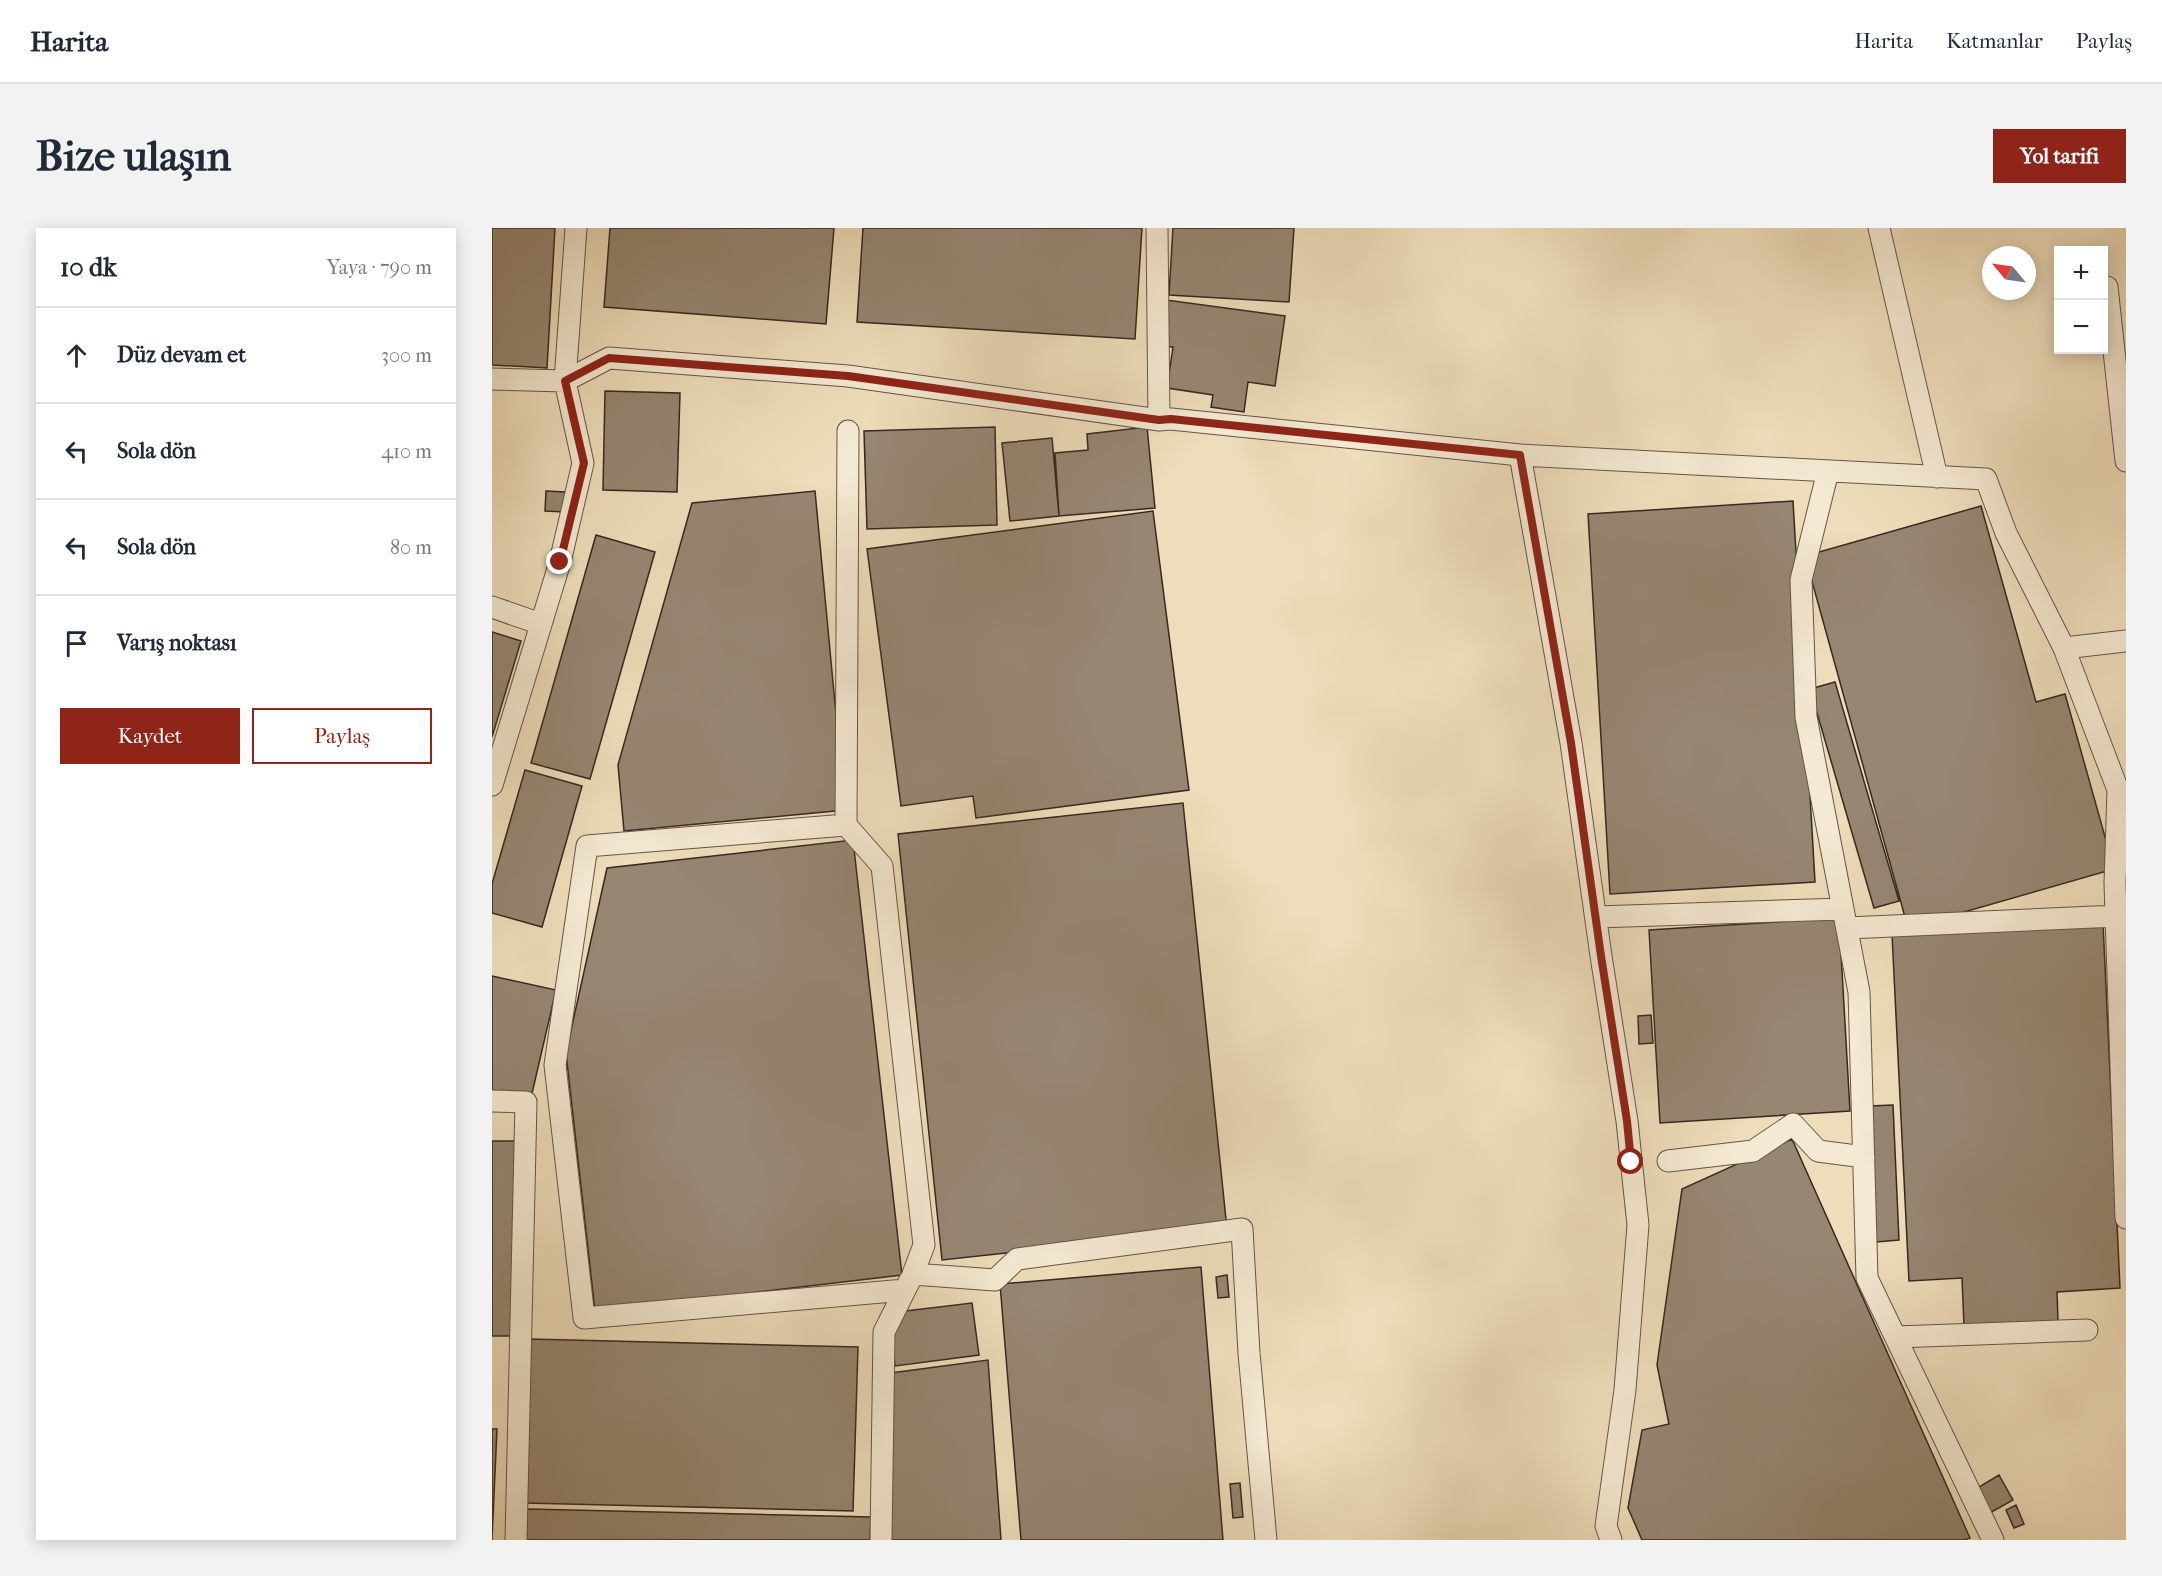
<!DOCTYPE html>
<html lang="tr">
<head>
<meta charset="utf-8">
<style>
  body { margin:0; font-family:"IM FELL French Canon",serif; background:#f2f2f3; color:#1f2937 }
  .controls { position:absolute; right:18px; top:18px; display:grid; overflow:hidden; border-radius:0px; box-shadow:0 3px 15px #0003 }
  .controls button { width:54px; height:54px; display:grid; place-items:center; padding:0; border:0; border-bottom:2px solid #e0e1e3; background:#fff; color:#1f2937; font:30px sans-serif }
  .compass { position:absolute; left:1490px; top:18px; width:54px; height:54px; border-radius:50%; background:#fff; box-shadow:0 3px 15px #0003; rotate:299deg }
  .stop { position:absolute; width:18px; height:18px; margin:-14px; border:4px solid #8f2418; border-radius:50%; background:#fff }
  .stop.end { background:#8f2418; border-color:#fff; box-shadow:0 2px 6px #0008 }
  .list { margin:0; padding:0; list-style:none }
  h2 { display:flex; justify-content:space-between; align-items:center; height:78px; margin:0; padding:0 24px; font-size:26px }
  h2 small { font-size:20px; font-weight:400; color:#747a83 }
  .list li { display:grid; grid-template-columns:39px 1fr auto; gap:18px; align-items:center; box-sizing:border-box; height:96px; padding:0 24px; border-top:2px solid #e0e1e3 }
  .list b { display:block; font-size:22px; white-space:nowrap }
  .list em { font-size:20px; font-style:normal; color:#747a83 }
  .actions { display:flex; gap:12px; padding:18px 24px }
  .actions a { flex:1; padding:14px 0; border:2px solid #8f2418; border-radius:0px; text-align:center; font-size:21px; color:#8f2418 }
  .actions .main { background:#8f2418; color:#fff }
  .icon { flex:none; width:33px; height:33px; fill:none; stroke:currentColor; stroke-width:2; stroke-linecap:round; stroke-linejoin:round }
  .map { position:relative; flex:none; width:1634px; height:1312px; overflow:hidden; border-radius:0px }
  header { display:flex; align-items:center; gap:36px; box-sizing:border-box; height:84px; padding:0 30px; background:#fff; border-bottom:2px solid #e0e1e3 }
  header strong { font-size:28px }
  nav { display:flex; gap:33px; margin-inline-start:auto; font-size:21px }
  .intro { display:flex; align-items:center; justify-content:space-between; box-sizing:border-box; height:144px; padding:0 36px }
  h1 { margin:0; font-size:42px }
  .button { padding:15px 27px; border-radius:0px; background:#8f2418; color:#fff; font-size:21px; font-weight:700 }
  main { display:flex; gap:36px; padding:0 36px }
  aside { flex:1; background:#fff; border-radius:0px; box-shadow:0 3px 15px #0003 }
  .map>svg:first-child { display:block }
  .building { fill:#968672; stroke:#362823; stroke-width:1.5 }
  .lines { fill:none; stroke-linecap:round; stroke-linejoin:round }
  .minor-casing { stroke:#645549; stroke-width:23 }
  .minor { stroke:#f4e9d2; stroke-width:21 }
  .route { stroke:#8f2418; stroke-width:8 }
</style>
</head>
<body>
<header>
<strong>Harita</strong>
<nav><a>Harita</a><a>Katmanlar</a><a>Paylaş</a></nav>
</header>
<div class="intro"><h1>Bize ulaşın</h1><a class="button">Yol tarifi</a></div>
<main>
<aside>
<h2>10 dk<small>Yaya · 790 m</small></h2>
<ul class="list">
<li><svg class="icon" aria-label="ahead" viewBox="0 0 24 24"><path d="M12 20V5M6 11l6-6 6 6"/></svg><div><b>Düz devam et</b></div><em>300 m</em></li>
<li><svg class="icon" aria-label="left" viewBox="0 0 24 24"><path d="M17 20v-9H6M10 6l-5 5 5 5"/></svg><div><b>Sola dön</b></div><em>410 m</em></li>
<li><svg class="icon" aria-label="left" viewBox="0 0 24 24"><path d="M17 20v-9H6M10 6l-5 5 5 5"/></svg><div><b>Sola dön</b></div><em>80 m</em></li>
<li><svg class="icon" aria-label="arrive" viewBox="0 0 24 24"><path d="M6 21V4h12l-3 4 3 4H6"/></svg><div><b>Varış noktası</b></div></li>
</ul>
<div class="actions"><a class="main">Kaydet</a><a>Paylaş</a></div>
</aside>
<div class="map">
<svg width="1634" height="1312" viewBox="0 0 1634 1312">
  <rect width="100%" height="100%" fill="#eeddba"/>
  <filter id="stains"><feTurbulence type="fractalNoise" baseFrequency=".00333" numOctaves="4"/><feColorMatrix values="0 0 0 0 .2 0 0 0 0 .09 0 0 0 0 .02 0 0 0 .5 -.17"/></filter>
  <radialGradient id="worn" r=".72"><stop offset=".6" stop-color="#630" stop-opacity="0"/><stop offset="1" stop-color="#630" stop-opacity=".3"/></radialGradient>
  <path class="building" d="M0,0H63L55,140L0,137Z
    M118,0H342L334,96L112,79Z
    M371,0H650L643,111L365,94Z
    M681,0H802L797,74L677,67Z
    M674,72L793,88L783,158L756,154L752,184L719,179L721,167L675,160L681,119L667,118Z
    M113,163L188,165L185,264L111,262Z
    M503,199L505,297L375,301L372,203Z
    M655,199L663,280L567,288L563,225L596,222L595,206Z
    M560,210L567,288L518,293L510,215Z
    M54,263L73,264L72,284L53,283Z
    M323,263L353,582L132,603L126,537L200,275Z
    M1301,273L1323,654L1118,666L1096,286Z
    M1489,278L1544,474L1573,466L1622,641L1416,700L1313,328Z
    M661,283L697,562L484,590L481,568L409,578L375,321Z
    M104,307L163,324L98,551L39,535Z
    M0,404L29,413L0,509Z
    M1343,454L1407,673L1382,680L1318,461Z
    M33,542L90,558L50,699L0,685V656Z
    M691,575L735,1001L450,1032L406,606Z
    M361,612L410,1047L103,1083L74,825L115,640Z
    M1347,690L1358,883L1168,895L1157,702Z
    M1611,695L1628,1060L1565,1064L1566,1093L1472,1098L1470,1050L1417,1053L1400,706Z
    M0,748L64,762L38,874L0,866Z
    M1159,787L1161,815L1147,816L1146,788Z
    M1401,877L1407,1012L1384,1014L1378,878Z
    M1300,911L1478,1310L1472,1312H1150L1136,1280L1150,1202L1177,1196L1165,1137L1190,961Z
    M0,913H26L22,1108H0Z
    M709,1039L731,1312H529L508,1056Z
    M735,1047L737,1069L726,1070L724,1049Z
    M480,1075L487,1127L403,1138L397,1085Z
    M37,1111L366,1119L361,1283L33,1275Z
    M496,1132L509,1312H396L384,1147Z
    M0,1201H5L0,1312Z
    M1507,1247L1521,1272L1496,1286L1482,1262Z
    M748,1255L751,1289L741,1290L738,1256Z
    M1524,1277L1532,1296L1522,1300L1514,1282Z
    M35,1281L379,1289L378,1312H34Z"/>
  <g class="lines">
    <g class="minor-casing">
      <path id="minor" d="M665,0L667,192
        M1387,0L1445,249
        M1615,59L1634,233
        M0,151L73,153L91,235L68,334L0,557
        M73,153L117,130L356,148L667,192L679,191L1028,227L1494,251L1514,305L1572,420L1626,562L1623,655L1634,990
        M73,153L84,0
        M356,203L354,597L390,638L432,1017L421,1046L503,1052L525,1031L750,1001L757,1125L774,1312
        M1028,227L1079,515L1109,728L1135,893L1146,997L1133,1162L1114,1298L1119,1312
        M1336,243L1309,352L1314,489L1367,764L1375,1050L1501,1312
        M0,379L49,396
        M1572,420L1634,413
        M354,597L95,618L63,837L92,1090L413,1062
        M1104,689L1351,681
        M1355,700L1625,688
        M0,873L34,874L24,1312
        M1176,933L1261,923L1301,896L1326,923L1372,929
        M1404,1109L1595,1102
        M389,1312L392,1104L418,1052"/>
    </g>
    <use href="#minor" class="minor"/>
  </g>
  <g class="lines">
    <path class="route" d="M68,334L92,235L73,153L117,130L356,148L667,192L679,191L1028,227L1079,515L1109,728L1135,893L1139,934"/>
  </g>
  <rect width="100%" height="100%" filter="url(#stains)"/>
  <rect width="100%" height="100%" fill="url(#worn)"/>
</svg>
<div class="controls">
<button>+</button>
<button>−</button>
</div>
<svg class="compass" viewBox="-18 -18 36 36"><path d="M0-13l5 13h-10z" fill="#e53935"/><path d="M0 13l5-13h-10z" fill="#747a83"/></svg>
<div class="stop" style="left:1139px;top:934px"></div>
<div class="stop end" style="left:68px;top:334px"></div>
</div>
</main>
</body>
</html>
